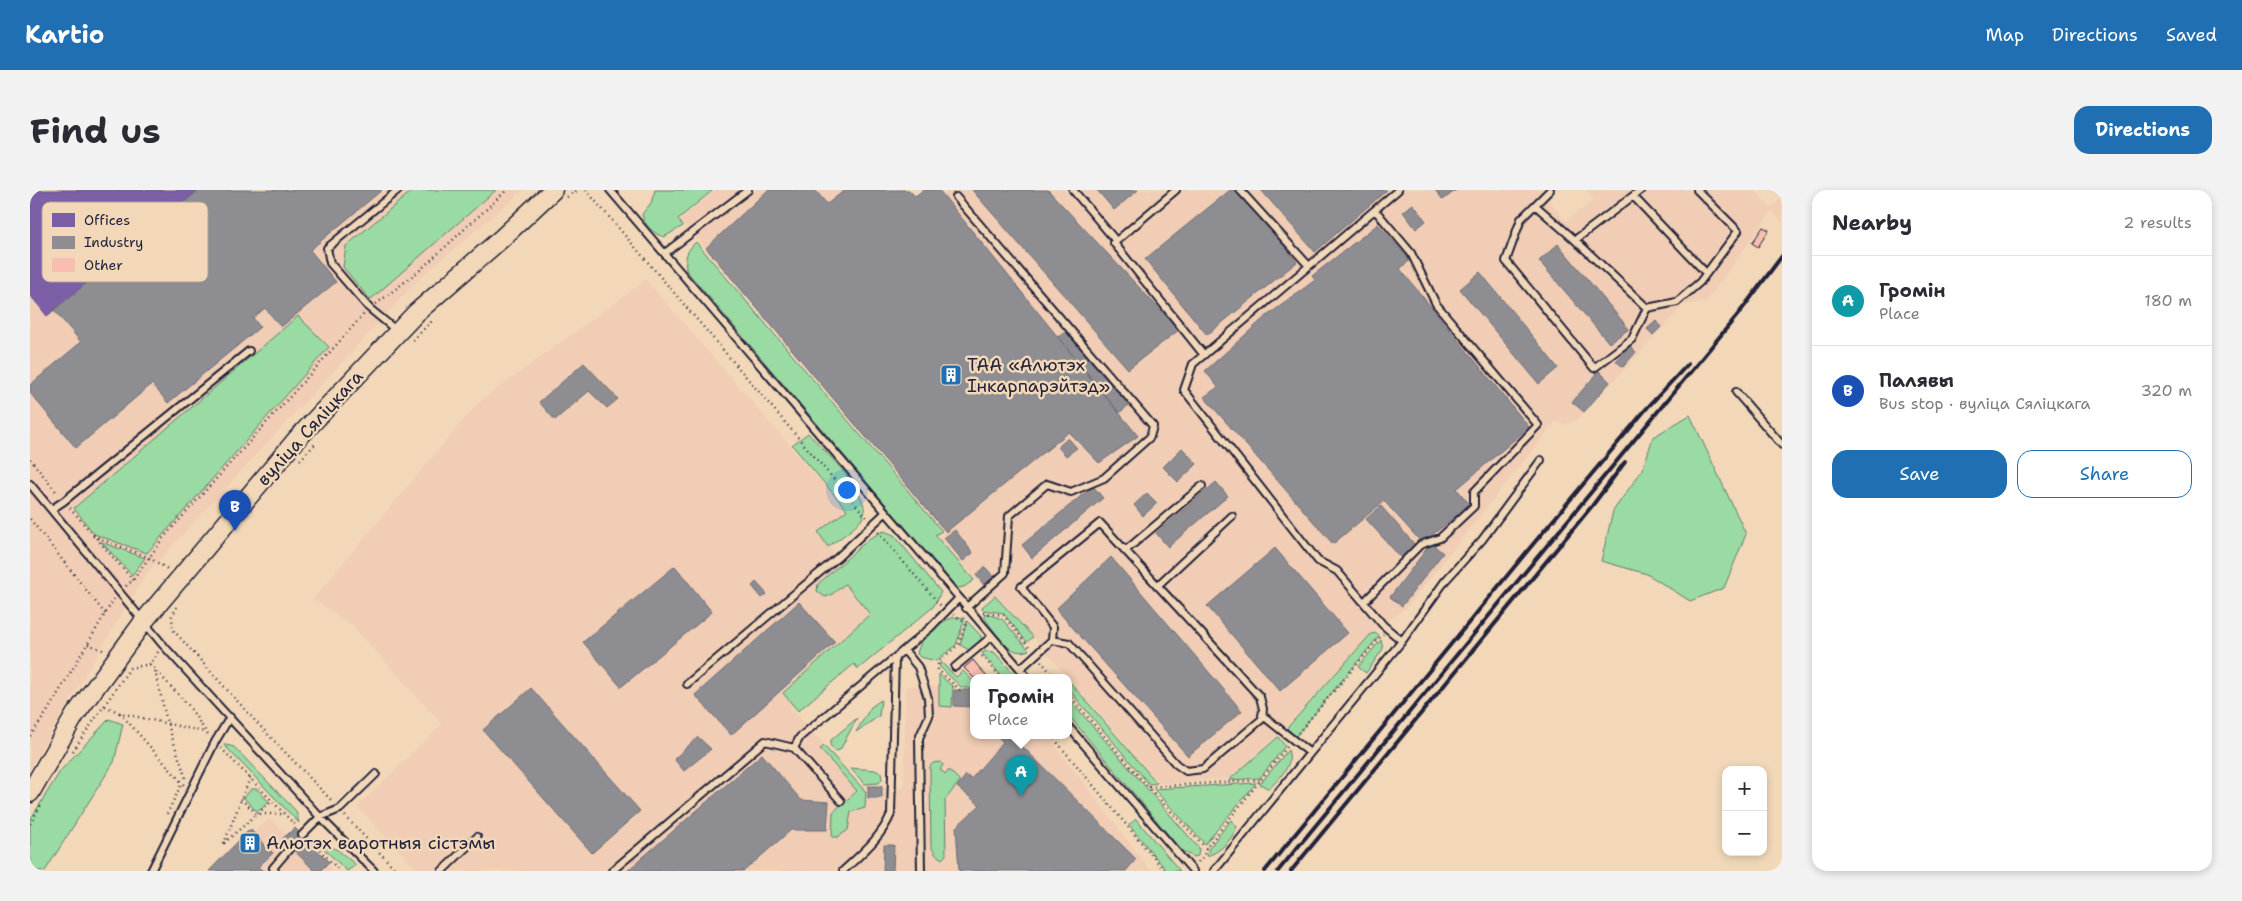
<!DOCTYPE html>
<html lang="en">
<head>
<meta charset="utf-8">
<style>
  body { margin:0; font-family:"Shantell Sans",sans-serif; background:#f2f2f3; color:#2b2b33 }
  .controls { position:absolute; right:15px; bottom:15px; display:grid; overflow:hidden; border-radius:10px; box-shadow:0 2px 8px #0003 }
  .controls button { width:45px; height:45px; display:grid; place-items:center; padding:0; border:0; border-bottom:1px solid #e1e1e2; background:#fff; color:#2b2b33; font:25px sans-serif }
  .you { position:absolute; left:816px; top:299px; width:18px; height:18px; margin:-12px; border:4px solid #fff; border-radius:50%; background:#1a73e8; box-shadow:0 0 0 8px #1a73e833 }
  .badge { display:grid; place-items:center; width:32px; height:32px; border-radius:50%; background:#1f6fb2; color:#fff; font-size:16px; font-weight:700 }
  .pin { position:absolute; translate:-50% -41px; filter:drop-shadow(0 1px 2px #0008) }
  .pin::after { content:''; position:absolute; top:26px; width:18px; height:15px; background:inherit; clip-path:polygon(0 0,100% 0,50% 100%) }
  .popup { position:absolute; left:940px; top:484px; width:102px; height:65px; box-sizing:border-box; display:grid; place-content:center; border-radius:10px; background:#fff; filter:drop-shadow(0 1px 4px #0005); font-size:16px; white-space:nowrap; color:#7c7c81 }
  .popup b { font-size:19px; color:#2b2b33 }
  .popup::after { content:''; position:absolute; left:50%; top:100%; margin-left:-10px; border:10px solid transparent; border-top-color:#fff }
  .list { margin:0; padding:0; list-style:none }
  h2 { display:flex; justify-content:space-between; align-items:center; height:65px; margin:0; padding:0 20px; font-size:21px }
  h2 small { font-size:16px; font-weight:400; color:#7c7c81 }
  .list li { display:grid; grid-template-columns:32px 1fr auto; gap:15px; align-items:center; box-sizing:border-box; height:90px; padding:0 20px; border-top:1px solid #e1e1e2 }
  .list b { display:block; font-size:19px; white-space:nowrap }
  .list p { margin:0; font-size:16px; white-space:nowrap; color:#7c7c81 }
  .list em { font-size:16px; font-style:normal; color:#7c7c81 }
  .actions { display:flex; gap:10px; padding:15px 20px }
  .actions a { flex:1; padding:11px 0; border:1px solid #1f6fb2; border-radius:15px; text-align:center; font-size:18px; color:#1f6fb2 }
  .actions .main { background:#1f6fb2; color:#fff }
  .map { position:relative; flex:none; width:1752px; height:681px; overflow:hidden; border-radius:15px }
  header { display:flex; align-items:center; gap:30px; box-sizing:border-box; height:70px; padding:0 25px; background:#1f6fb2; color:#fff }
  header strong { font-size:24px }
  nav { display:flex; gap:28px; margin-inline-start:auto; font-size:18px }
  .intro { display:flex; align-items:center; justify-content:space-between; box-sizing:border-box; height:120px; padding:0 30px }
  h1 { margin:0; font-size:35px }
  .button { padding:12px 22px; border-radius:15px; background:#1f6fb2; color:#fff; font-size:18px; font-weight:700 }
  main { display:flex; gap:30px; padding:0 30px }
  aside { flex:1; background:#fff; border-radius:15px; box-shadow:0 2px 8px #0003 }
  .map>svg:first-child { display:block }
  .built { fill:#f0cdb4 }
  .green { fill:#9adaa3; stroke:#5e7e6f }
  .offices { fill:#7b5ea7; stroke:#604c87 }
  .industry { fill:#8d8d92; stroke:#6d6d78 }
  .building { fill:#f8beb0; stroke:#22223b }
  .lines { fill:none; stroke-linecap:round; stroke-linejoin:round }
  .service-casing { stroke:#22223b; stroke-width:10 }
  .secondary-casing { stroke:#22223b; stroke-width:21 }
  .path { stroke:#22223b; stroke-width:2.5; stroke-dasharray:1 4; stroke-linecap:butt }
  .service { stroke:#f2d8b9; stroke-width:6 }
  .secondary { stroke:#f2d8b9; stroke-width:18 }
  .rail { stroke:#22223b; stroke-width:4 }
  .labels { text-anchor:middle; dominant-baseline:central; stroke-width:5; stroke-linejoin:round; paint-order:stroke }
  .poi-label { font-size:18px; fill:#22223b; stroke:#f2d8b9; text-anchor:start }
  .street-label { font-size:18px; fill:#22223b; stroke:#f2d8b9 }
  .key { fill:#f2d8b9; stroke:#b4a193; stroke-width:1 }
  .key-label { font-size:14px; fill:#22223b }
</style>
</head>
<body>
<header>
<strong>Kartio</strong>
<nav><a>Map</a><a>Directions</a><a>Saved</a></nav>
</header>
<div class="intro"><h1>Find us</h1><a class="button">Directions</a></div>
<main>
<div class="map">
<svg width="1752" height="681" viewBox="0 0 1752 681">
  <rect width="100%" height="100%" fill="#f2d8b9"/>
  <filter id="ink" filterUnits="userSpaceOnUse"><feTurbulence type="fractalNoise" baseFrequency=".02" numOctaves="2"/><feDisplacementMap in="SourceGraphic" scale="10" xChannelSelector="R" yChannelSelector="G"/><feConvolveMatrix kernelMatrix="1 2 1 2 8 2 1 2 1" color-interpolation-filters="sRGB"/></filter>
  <g filter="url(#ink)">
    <path class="built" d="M0,0H494L391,87L116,384L0,577Z
      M685,0H879L885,6L893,0H909L914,5L919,0H1510L1536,31L1564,10L1556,0H1725L1742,19L1752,6V33L1742,20L1675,113L1655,114L1547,230L1534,235L1526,231L1376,418L1341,444L1252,541L1200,588L1130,594L967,405L962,408L909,347L916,341L676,58L650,30Z
      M616,90L817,321L787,343L861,431L760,517L831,595L874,597L876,496H920L924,500H943L944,545H1017L1121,681H389L327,617L412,534L322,435L283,409L448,213Z
      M240,628L257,645L265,638L299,672L297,675L303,681H179L220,639L224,643Z"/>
    <path class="green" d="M383,0H466L340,110L313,77L316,56Z
      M625,0H683L648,29L653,36L634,47C625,45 613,34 612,24L621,13Z
      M666,52L912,341L905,345L944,390L934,397L927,398L656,80C655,67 656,61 666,52Z
      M268,126L299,157L117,363L64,344L44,318Z
      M1660,225L1716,344L1694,398L1660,411L1617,384L1571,371L1583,321L1613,279L1623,247Z
      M778,243C793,260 843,305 833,327C829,336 807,350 798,357L788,342L817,320L762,255Z
      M854,341L864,345L911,402L903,417L828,479L824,474L768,521L753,503L840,424L815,394L801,405L795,407L787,401L788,394L840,348Z
      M71,352L115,368L102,385Z
      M965,406L1003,447L997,452L973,423L953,420L952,417Z
      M955,423L972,429L999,460C978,469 964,440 954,427Z
      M927,427L935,428L926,455L906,471L890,467L887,464C889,448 911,429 927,427Z
      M937,431L951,446V451L939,460L930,455Z
      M1347,443L1349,446L1265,547L1257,538L1341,444Z
      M1351,450L1353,459L1336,483L1328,477Z
      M956,461L964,462L987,487H972L952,463Z
      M911,472L926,487L933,481L943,491V499L931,497L909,476Z
      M909,484L923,497L922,517L909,516Z
      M1038,491H1039L1127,593L1119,594L1039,500Z
      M1038,508L1169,658L1168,666L1164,667L1152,661L1039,526Z
      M851,510L849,526L826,542L841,517Z
      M827,528L810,560L805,561L800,555L801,550Z
      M79,529L93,534L84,572L15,681H0V630L31,580Z
      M1248,547L1255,556L1230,588L1199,590Z
      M193,554L204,557L266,621L269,633Z
      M794,556L836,602L835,618L821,622L818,640L808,647H802L803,622L827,601L790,559Z
      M1258,560C1264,576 1249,588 1239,599L1230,594Z
      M911,572L913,575L910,580L916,584L919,580L930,591L915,610L916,665L912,669L906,665L901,656L900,582V576L903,573Z
      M820,578L845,580L851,583L852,589L849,593L835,594Z
      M1226,593L1175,654L1124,599Z
      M221,599H227L239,612L230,620H225L214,608Z
      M1106,629L1150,681H1137L1099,635Z
      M1201,630L1207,637C1201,651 1190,662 1177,666L1179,658Z
      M301,657L308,660L326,675L317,681L293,658Z"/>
    <path class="offices" d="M0,0H169L17,126L0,105Z"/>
    <path class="industry" d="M169,0H352L280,60L306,92L251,137L235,118L223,128L230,137L138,213L122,194L46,258L0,203V195L51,152L24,120Z
      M738,0H785L797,14L815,0H879L885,6L893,0H909L1108,246L1069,273L1039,242L916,342L676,58Z
      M942,0H1018L1149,140L1098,179Z
      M1067,0H1108L1084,20Z
      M1200,0H1208L1267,72L1177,145L1115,69Z
      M1231,0H1357L1285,62Z
      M1405,0H1426L1413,10Z
      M1383,14L1396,31L1386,39L1373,22Z
      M1348,34L1380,70L1370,79L1499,237L1427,299L1440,315L1392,353L1354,311L1303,354L1174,207L1188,197L1175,181L1234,128L1285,90L1282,86Z
      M1528,54L1599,139L1579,153L1509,71Z
      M1450,82L1528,178L1509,194L1430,99Z
      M1626,131L1631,137L1623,145L1617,139Z
      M1038,140L1099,215L1089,223L1028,147Z
      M1600,156L1606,162L1593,177L1586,171Z
      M554,173L588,209L577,218L559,201L525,230L509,212Z
      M1569,181L1580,192L1554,222L1542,212Z
      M1038,248L1047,258L1036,266L1028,257Z
      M1152,258L1167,274L1148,292L1133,277Z
      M1186,292L1198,306L1138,357L1126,343Z
      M1063,296L1073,308L1002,368L992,355Z
      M1117,303L1127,313L1113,326L1104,315Z
      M1351,316L1386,356L1372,369L1336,329Z
      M925,340L943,363L933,371L914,348Z
      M1401,353L1413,363L1372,416L1360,407Z
      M1245,358L1318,443L1250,501L1177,416Z
      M1081,367L1212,521L1158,566L1026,419Z
      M645,376L682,422L591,497L553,452Z
      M955,377L964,387L954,395L946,385Z
      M726,392L737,404L732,408L722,396Z
      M769,412L805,452L701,545L665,505Z
      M501,498L610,621L562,663L453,540Z
      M924,500H941V517L924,516Z
      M972,545H981L1106,669L1096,681H929L926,637L950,615L927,597L936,585L941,589L973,552L969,548Z
      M984,545H1003L995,554Z
      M668,547L681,559L654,581L644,569Z
      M732,564L771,610L799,612L797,640H761L714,681H597Z
      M838,596H852V608H838Z
      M265,638L299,672L290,681H285L252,649Z
      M220,639L243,663L228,677L233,681H179Z
      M854,655H864L863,681H853Z"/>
    <path class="building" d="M1733,37L1739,40L1728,57L1722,53Z
      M943,470L957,487L944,488L934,478Z"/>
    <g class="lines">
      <g class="service-casing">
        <path id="service" d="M580,0L997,487
          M1043,0L1086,51
          M1146,0L1084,53L1174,165
          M1210,0L1279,76L1368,0
          M1520,0L1491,29L1476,71L1564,178L1602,149L1617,118L1647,112L1670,92L1708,41L1667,0
          M1603,6L1676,83
          M926,7L1123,236L1120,247L1074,288L1041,302L1017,294L979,326L975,383L936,418
          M1506,16L1545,50L1611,0
          M1545,50L1617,118
          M635,63L718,0
          M1279,76L1163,174L1154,200L1288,371L1307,381L1353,435L1372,451L1280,563
          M367,141L339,118L300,73L297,58L368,0
          M1706,202L1752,255
          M0,294L133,455L290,627L344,681
          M22,319L34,311L219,161
          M1095,361L1172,296
          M1127,396L1202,326
          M1334,412L1390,355L1410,348L1444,316V302L1508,235L1406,114L1381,63L1345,20
          M1372,451L1415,391L1452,350L1511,270
          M874,460L888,477L898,508L899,526L889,548L891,681
          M925,477L961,447
          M990,479L1022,450L1039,453L1146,574L1156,581L1173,579L1232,529L1233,519L1230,507L1070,333L991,397L1023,437L1022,450
          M657,494L807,368L855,323
          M1038,536L1163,681
          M811,611L764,558L770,547L900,438L928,409
          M272,645L290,627L310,619L346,584
          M121,681L185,552L200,527
          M245,681L243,678L260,658
          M412,681L447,647
          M582,681L735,551L764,558
          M813,681C832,663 851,648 861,624L865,468
          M1184,681L1280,563L1232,525"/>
      </g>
      <g class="secondary-casing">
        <path id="secondary" d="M0,603L45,525L114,431L267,249L386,123L472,48L523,0"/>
      </g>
      <path class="path" d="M556,0L837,328
        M537,7L548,0
        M346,114L389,81L477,0
        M383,150L402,131
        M0,269L28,304
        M270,270L285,254
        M40,318L103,390
        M0,329L76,425
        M848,342L911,416
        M63,346L118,367L139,380
        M96,396L103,390L134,347L334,124
        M147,417L142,426L143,440L228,534L303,612
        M953,423L973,425L1001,459
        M923,425L935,431
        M58,454L75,461
        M128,462L120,474L158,515L178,545
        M952,466L971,487
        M1011,471L1024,487
        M125,481L137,532L156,589
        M930,500L908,480V472L928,455L937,431
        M1038,504L1118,597
        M75,516L90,523L175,542
        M90,523L154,595
        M1268,543L1353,444
        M1021,545L1135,681
        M0,546L17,522L84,409
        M191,558L267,637
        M43,561L100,478L120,474
        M220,588L194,653L242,611
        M211,609L227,624H254
        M137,624L152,593
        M315,626L367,681
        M0,634L12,613
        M279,649L310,681
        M1176,658L1118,597L1230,590
        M1168,672L1174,665L1176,658L1257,557"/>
      <use href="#service" class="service"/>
      <use href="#secondary" class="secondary"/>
      <path class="rail" d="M1235,681L1499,359L1617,218L1658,174
        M1248,681L1710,122L1752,66
        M1261,681L1562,316L1595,272"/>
    </g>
  </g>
  <defs>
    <g id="building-square" transform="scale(1.125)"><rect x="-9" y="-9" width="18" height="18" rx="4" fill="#1f6fb2" stroke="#f2d8b9"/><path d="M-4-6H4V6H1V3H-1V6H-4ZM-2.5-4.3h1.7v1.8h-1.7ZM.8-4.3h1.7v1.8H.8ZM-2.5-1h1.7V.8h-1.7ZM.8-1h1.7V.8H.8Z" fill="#fff"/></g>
  </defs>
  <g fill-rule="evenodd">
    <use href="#building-square" x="921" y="185"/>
    <use href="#building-square" x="220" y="653"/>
  </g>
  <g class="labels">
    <g class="poi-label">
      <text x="937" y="175">ТАА «Алютэх<tspan x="937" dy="21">Інкарпарэйтэд»</tspan></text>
      <text x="236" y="653">Алютэх варотныя сістэмы</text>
    </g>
    <g class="street-label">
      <text transform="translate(280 238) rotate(-48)">вуліца Сяліцкага</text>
    </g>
  </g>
  <rect x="12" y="12" width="166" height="80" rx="8" class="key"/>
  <rect x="22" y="23" width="23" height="14" fill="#7b5ea7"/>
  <rect x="22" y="46" width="23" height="13" fill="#8d8d92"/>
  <rect x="22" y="68" width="23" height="14" fill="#f8beb0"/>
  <g class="key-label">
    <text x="54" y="35">Offices</text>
    <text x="54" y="57">Industry</text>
    <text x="54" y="80">Other</text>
  </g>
</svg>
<div class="controls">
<button>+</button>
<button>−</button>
</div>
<div class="you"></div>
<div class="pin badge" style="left:991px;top:606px;background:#0f9aa8">A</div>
<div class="popup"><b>Громін</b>Place</div>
<div class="pin badge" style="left:205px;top:341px;background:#1a4fb4">B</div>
</div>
<aside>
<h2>Nearby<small>2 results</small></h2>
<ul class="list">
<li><span class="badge" style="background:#0f9aa8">A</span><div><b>Громін</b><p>Place</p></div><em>180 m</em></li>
<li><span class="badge" style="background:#1a4fb4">B</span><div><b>Палявы</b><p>Bus stop · вуліца Сяліцкага</p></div><em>320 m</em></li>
</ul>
<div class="actions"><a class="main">Save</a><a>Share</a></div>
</aside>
</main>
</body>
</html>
